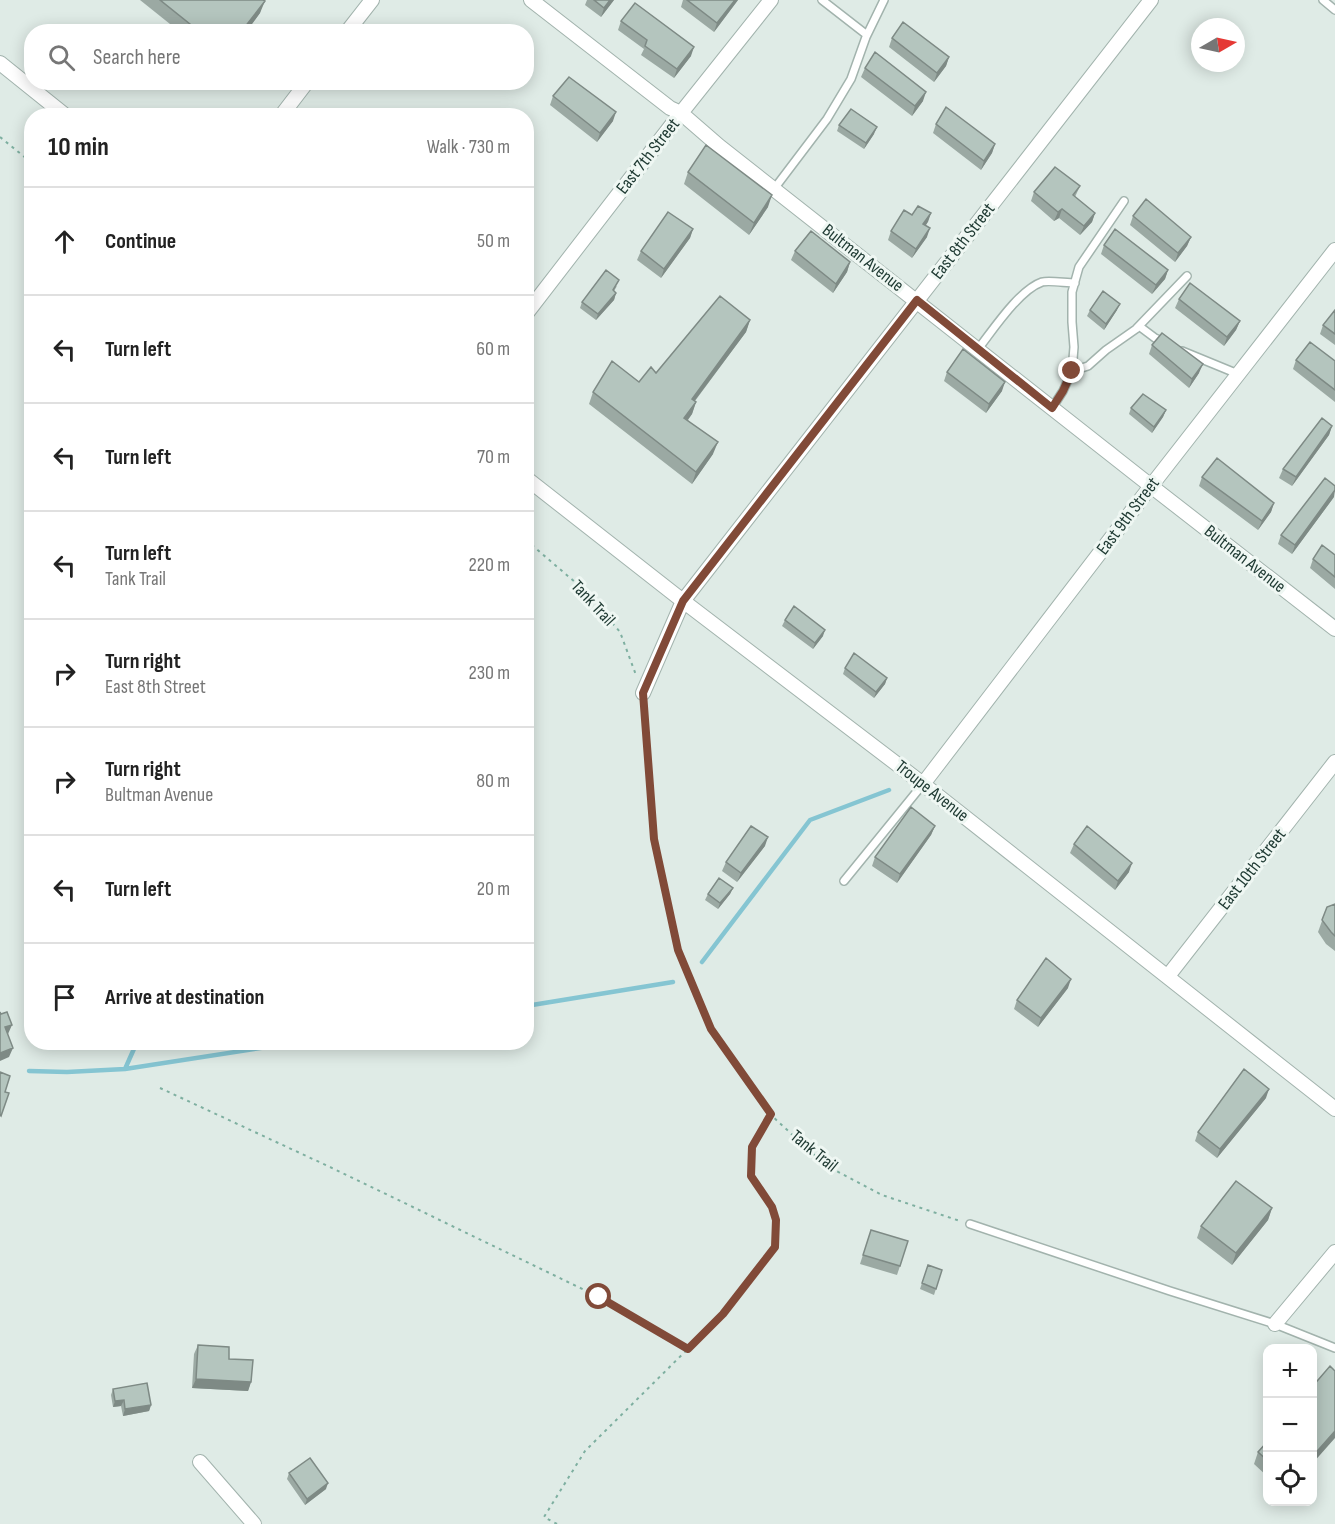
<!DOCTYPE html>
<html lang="en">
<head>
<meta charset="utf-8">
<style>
  body { margin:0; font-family:"Sofia Sans Condensed",sans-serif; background:#f6f6f6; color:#222 }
  .controls { position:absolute; right:18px; bottom:18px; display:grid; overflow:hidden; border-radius:12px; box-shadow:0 3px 15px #0003 }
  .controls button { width:54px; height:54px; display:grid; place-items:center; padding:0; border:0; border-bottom:2px solid #e0e0e0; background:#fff; color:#222; font:30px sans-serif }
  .compass { position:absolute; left:1191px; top:18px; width:54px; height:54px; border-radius:50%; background:#fff; box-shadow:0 3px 15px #0003; rotate:81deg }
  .stop { position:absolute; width:18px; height:18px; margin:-14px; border:4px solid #814a38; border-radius:50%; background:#fff }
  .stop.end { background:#814a38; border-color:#fff; box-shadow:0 2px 6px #0008 }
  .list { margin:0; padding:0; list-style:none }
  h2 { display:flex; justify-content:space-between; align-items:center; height:78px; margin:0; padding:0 24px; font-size:26px }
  h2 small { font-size:20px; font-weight:400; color:#767676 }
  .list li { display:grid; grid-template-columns:39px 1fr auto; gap:18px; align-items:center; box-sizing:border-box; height:108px; padding:0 24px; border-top:2px solid #e0e0e0 }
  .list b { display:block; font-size:22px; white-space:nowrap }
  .list p { margin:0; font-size:20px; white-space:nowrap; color:#767676 }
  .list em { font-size:20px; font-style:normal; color:#767676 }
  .icon { flex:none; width:33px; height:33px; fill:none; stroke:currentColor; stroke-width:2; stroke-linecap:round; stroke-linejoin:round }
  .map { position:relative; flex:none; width:1335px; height:1524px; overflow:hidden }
  .search { position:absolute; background:#fff; box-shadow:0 3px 15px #0003; left:24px; top:24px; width:510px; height:66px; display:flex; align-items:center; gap:15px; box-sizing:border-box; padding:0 21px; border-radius:24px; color:#767676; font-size:22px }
  .panel { position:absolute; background:#fff; box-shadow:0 3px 15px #0003; left:24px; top:108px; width:510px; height:942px; border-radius:24px }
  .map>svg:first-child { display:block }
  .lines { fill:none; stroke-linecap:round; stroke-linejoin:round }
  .stream { stroke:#85c5d2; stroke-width:4.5 }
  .lane-casing { stroke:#a2b3ad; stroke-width:10 }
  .street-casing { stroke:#a2b3ad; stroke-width:16 }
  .path { stroke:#7eafa0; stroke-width:2; stroke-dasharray:3 4.5; stroke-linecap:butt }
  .lane { stroke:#fff; stroke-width:7 }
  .street { stroke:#fff; stroke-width:14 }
  .wall { fill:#9ba9a3 }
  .shaded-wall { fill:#7e8a85 }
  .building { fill:#b4c5be; stroke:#7e8a85; stroke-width:1.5 }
  .route { stroke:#814a38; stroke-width:8 }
  .labels { text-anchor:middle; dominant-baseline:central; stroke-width:6; stroke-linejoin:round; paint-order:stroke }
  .street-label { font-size:18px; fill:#203b34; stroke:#eff7f3 }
</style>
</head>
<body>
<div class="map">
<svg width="1335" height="1524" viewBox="0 0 1335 1524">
  <rect width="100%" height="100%" fill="#dfebe6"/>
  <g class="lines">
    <path class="stream" d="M702,962L810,820L889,790
      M526,1006L673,982
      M125,1069L137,1042
      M29,1071L67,1072L125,1069L299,1042"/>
    <g class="lane-casing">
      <path id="lane" d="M822,0L867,35
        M1323,0L1335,10
        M774,189L827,119L851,79L866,37L884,0
        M1139,326L1155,338L1164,342
        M978,349C993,330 1019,290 1042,282C1049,280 1066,283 1075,283
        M1182,351L1238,374
        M1072,371L1088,366L1106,350L1136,329L1187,276
        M1052,408L1063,391L1072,371L1074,347L1072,322V292L1079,267L1124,201
        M844,881L923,784
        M970,1224L1170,1291L1275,1324L1335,1348"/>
    </g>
    <g class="street-casing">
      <path id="street" d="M531,0L670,108L681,113L719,146L1151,486L1335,629
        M347,32L372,0
        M0,63L66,116
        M281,116L307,82
        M526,314L681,113L771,0
        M526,478L683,601L923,784L1335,1109
        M643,693L683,601L1151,0
        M923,784L1151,486L1335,250
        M1168,976L1335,762
        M1275,1324L1335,1252
        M200,1462L254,1524"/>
    </g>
    <path class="path" d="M0,137L32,163
      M526,540L583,589L620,632L636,675
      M644,706L653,839L678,950L711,1029L771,1115L825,1165L882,1195L960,1221
      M160,1088L330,1167L599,1297L688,1349
      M557,1524L544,1517L585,1451L723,1314L775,1247L776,1220L772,1207L751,1176L752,1147L771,1115"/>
    <use href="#lane" class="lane"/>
    <use href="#street" class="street"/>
  </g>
  <path class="wall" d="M140,0H263L260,13L246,32H180Z
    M587,0H614L601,17L585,5Z
    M683,0H738L714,32L681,7Z
    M621,21L691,56L674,78L641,55L644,49L618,30Z
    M892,38L949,57L946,66L934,82L889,47Z
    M865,68L923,101L912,116L861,77Z
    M553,96L613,121L597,142L550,105Z
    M936,124L995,144L992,153L981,170L933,133Z
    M839,125L874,134L864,149L837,131Z
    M688,172L768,207L749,235L684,184Z
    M1080,186L1075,197L1095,213L1092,222L1080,235L1059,218L1054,221L1031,201L1034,192Z
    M931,213L926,225L927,237L912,258L888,240L891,231L912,215Z
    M1133,216L1191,237L1187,246L1175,262L1130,225Z
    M693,229L690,238L661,278L637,260L641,251Z
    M1104,245L1168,270L1165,279L1152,294L1101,254Z
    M795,251L850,262L847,272L833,293L791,260Z
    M617,286L614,291L616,293L614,300L596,320L580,308L582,302Z
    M1179,299L1240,321L1236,330L1224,346L1175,308Z
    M1090,310H1117L1104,330L1087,316Z
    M1335,310V345L1320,334L1323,325Z
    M750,320L746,332L695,401L696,402L692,414L688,420L713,454L692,484L589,404L593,392L639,382Z
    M1152,345L1199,373L1189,388L1149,354Z
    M1296,360L1335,361V402L1293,369Z
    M947,372L1002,391L986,413L944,381Z
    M1131,408L1166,410L1163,417L1152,433L1129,414Z
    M1332,426L1329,435L1292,486L1279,478L1283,469Z
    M1202,477L1274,503L1271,512L1258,530L1199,486Z
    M1334,497L1292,554L1278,544L1281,535Z
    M1335,555V589L1310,568L1313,559Z
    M785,620L823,636L813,649L782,626Z
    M845,668L887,678L885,684L874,698L843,674Z
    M935,826L931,835L897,883L872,866L875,857Z
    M1074,844L1129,872L1115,890L1070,853Z
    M765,846L737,882L722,871L726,862Z
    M733,888L730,894L718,909L705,900L708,894Z
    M1335,904V951L1326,944L1318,932L1327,907Z
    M1068,988L1038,1027L1014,1009L1017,1000Z
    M1266,1098L1217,1158L1195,1141L1198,1132Z
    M1272,1208L1268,1220L1232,1265L1197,1238L1201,1226Z
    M871,1230L900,1266L897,1275L860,1264Z
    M928,1265L942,1270L934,1295L920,1289Z
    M198,1345L229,1359L251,1382L248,1391L192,1388L194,1354Z
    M113,1389L151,1405L149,1411L123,1416L121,1406L113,1407L111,1395Z
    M1268,1441V1477L1254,1464L1258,1452Z
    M289,1473L326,1489L305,1505L287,1479Z"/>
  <path class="shaded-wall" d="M610,0H614L601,17L604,8Z
    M735,0H738L714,32L717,23Z
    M265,1L260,13L246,32H241Z
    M694,47L691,56L674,78L677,69Z
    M949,57L946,66L934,82L937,73Z
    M926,92L923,101L912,116L915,106Z
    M616,112L613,121L597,142L600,133Z
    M877,127L874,134L864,149L866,143Z
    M995,144L992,153L981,170L984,161Z
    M772,195L768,207L749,235L754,223Z
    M1062,209L1059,218L1054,221L1058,212Z
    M931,213L928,222L920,233L923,224Z
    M1095,213L1092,222L1080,235L1084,226Z
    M930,228L927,237L912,258L916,249Z
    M693,229L690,238L661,278L664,269Z
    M1191,237L1187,246L1175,262L1178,253Z
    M850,262L847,272L833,293L836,284Z
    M1168,270L1165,279L1152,294L1156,285Z
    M616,293L614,300L596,320L598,314Z
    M1120,304L1117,310L1104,330L1106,324Z
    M750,320L746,332L687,411L692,399Z
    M1240,321L1236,330L1224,346L1227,337Z
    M1203,364L1199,373L1189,388L1192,379Z
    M1005,382L1002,391L986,413L989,404Z
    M696,402L692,414L680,430L684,418Z
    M1166,410L1163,417L1152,433L1154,427Z
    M1332,426L1329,435L1292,486L1296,477Z
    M718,442L713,454L692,484L696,472Z
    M1335,490L1334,497L1292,554L1295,545Z
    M1274,503L1271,512L1258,530L1262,521Z
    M825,630L823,636L813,649L815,643Z
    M887,678L885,684L874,698L876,692Z
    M935,826L931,835L897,883L900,874Z
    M768,837L765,846L737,882L741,873Z
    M1132,863L1129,872L1115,890L1118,881Z
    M733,888L730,894L718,909L720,903Z
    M1071,979L1068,988L1038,1027L1041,1018Z
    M12,1025L8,1034L2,1036L5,1027Z
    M13,1048L9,1057L0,1061V1053Z
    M1269,1089L1266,1098L1217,1158L1220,1149Z
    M1272,1208L1268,1220L1232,1265L1236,1253Z
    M196,1379L251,1382L248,1391L192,1388Z
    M124,1400L121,1406L113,1407L115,1401Z
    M151,1405L149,1411L123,1416L125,1409Z
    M1335,1431V1438L1312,1464V1457Z
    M328,1483L326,1489L305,1505L307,1499Z"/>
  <path class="building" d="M160,0H263L265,1L241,32H200Z
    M594,0H610L604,8Z
    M687,0H735L717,23Z
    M635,3L694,47L677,69L645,46L647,40L621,21Z
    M903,22L949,57L937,73L892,38Z
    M875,52L926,92L915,106L865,68Z
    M569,77L616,112L600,133L553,96Z
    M946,107L995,144L984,161L936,124Z
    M851,109L877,127L866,143L839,125Z
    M706,145L772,195L754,223L688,172Z
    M1055,167L1080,186L1073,195L1095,213L1084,226L1062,209L1058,212L1034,192Z
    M1146,199L1191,237L1178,253L1133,216Z
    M918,206L931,213L923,224L930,228L916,249L891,231L904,210L912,215Z
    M668,212L693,229L664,269L641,251Z
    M1115,229L1168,270L1156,285L1104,245Z
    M811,231L850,262L836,284L795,251Z
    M606,270L619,280L613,290L616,293L598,314L582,302Z
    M1190,283L1240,321L1227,337L1179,299Z
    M1103,291L1120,304L1106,324L1090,310Z
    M720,296L750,320L692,399L696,402L684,418L718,442L696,472L593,392L612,361L639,382L651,367L656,373Z
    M1335,310V334L1323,325Z
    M1162,333L1203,364L1192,379L1152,345Z
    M1310,342L1335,361V390L1296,360Z
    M963,349L1005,382L989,404L947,372Z
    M1143,394L1166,410L1154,427L1131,408Z
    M1322,418L1332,426L1296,477L1283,469Z
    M1217,458L1274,503L1262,521L1202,477Z
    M1325,478L1335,486V490L1295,545L1281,535Z
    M1322,545L1335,555V577L1313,559Z
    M794,606L825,630L815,643L785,620Z
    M854,653L887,678L876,692L845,668Z
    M911,807L935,826L900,874L875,857Z
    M751,826L768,837L741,873L726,862Z
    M1087,826L1132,863L1118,881L1074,844Z
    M719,878L733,888L720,903L708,894Z
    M1335,904V936L1331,932L1322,920L1327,907Z
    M1046,958L1071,979L1041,1018L1017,1000Z
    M0,1012L1,1014L7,1012L12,1025L5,1027L13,1048L0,1053Z
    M1244,1069L1269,1089L1220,1149L1198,1132Z
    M0,1072L10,1076L5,1092L9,1093L1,1116L0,1115Z
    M1236,1181L1272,1208L1236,1253L1201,1226Z
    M871,1230L908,1241L900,1266L863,1255Z
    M928,1265L942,1270L936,1289L922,1283Z
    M198,1345L229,1347V1359L253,1360L251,1382L196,1379Z
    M1330,1366L1335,1371V1431L1312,1457V1387Z
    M147,1383L151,1405L125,1409L124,1400L115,1401L113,1389Z
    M1268,1441V1461L1258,1452Z
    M310,1458L328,1483L307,1499L289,1473Z"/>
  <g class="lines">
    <path class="route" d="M599,1297L688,1349L723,1314L775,1247L776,1220L772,1207L751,1176L752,1147L771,1114L711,1029L678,950L654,839L643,693L683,601L917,300L1052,408L1063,391L1072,371"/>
  </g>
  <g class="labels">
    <g class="street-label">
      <text transform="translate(648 156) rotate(-52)">East 7th Street</text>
      <text transform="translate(963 241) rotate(-52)">East 8th Street</text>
      <text transform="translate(863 258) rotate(38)">Bultman Avenue</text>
      <text transform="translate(1128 516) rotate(-53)">East 9th Street</text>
      <text transform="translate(1245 559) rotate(38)">Bultman Avenue</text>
      <text transform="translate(593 603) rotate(47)">Tank Trail</text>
      <text transform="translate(932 791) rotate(38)">Troupe Avenue</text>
      <text transform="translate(1252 869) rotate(-52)">East 10th Street</text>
      <text transform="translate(814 1151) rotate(39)">Tank Trail</text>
    </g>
  </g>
</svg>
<div class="controls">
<button>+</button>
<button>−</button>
<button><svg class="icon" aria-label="locate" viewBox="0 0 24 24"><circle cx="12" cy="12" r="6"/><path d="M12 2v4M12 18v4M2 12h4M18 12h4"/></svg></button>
</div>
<svg class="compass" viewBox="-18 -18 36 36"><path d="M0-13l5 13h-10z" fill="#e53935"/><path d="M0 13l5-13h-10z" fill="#767676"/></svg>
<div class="stop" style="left:599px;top:1297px"></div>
<div class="stop end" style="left:1072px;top:371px"></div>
<div class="search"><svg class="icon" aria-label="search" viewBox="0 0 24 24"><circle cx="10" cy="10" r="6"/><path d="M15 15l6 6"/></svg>Search here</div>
<section class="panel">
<h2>10 min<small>Walk · 730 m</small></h2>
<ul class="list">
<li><svg class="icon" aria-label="ahead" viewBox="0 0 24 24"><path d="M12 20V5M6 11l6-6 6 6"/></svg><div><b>Continue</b></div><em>50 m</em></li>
<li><svg class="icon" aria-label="left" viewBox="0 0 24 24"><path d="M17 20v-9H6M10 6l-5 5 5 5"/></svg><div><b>Turn left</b></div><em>60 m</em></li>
<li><svg class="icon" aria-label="left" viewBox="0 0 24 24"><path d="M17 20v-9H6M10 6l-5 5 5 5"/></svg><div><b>Turn left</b></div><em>70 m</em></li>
<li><svg class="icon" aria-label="left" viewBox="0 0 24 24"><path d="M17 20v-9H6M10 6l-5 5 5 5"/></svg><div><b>Turn left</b><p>Tank Trail</p></div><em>220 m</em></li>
<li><svg class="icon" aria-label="right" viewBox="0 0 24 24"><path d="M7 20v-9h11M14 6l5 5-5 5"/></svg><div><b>Turn right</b><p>East 8th Street</p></div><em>230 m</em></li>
<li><svg class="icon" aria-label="right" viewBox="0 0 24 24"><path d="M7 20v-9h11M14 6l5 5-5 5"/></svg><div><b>Turn right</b><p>Bultman Avenue</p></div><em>80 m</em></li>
<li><svg class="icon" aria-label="left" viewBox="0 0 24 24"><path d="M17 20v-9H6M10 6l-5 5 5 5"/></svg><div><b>Turn left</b></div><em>20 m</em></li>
<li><svg class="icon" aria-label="arrive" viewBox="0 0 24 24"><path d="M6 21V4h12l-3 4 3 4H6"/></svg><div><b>Arrive at destination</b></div></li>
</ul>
</section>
</div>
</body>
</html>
